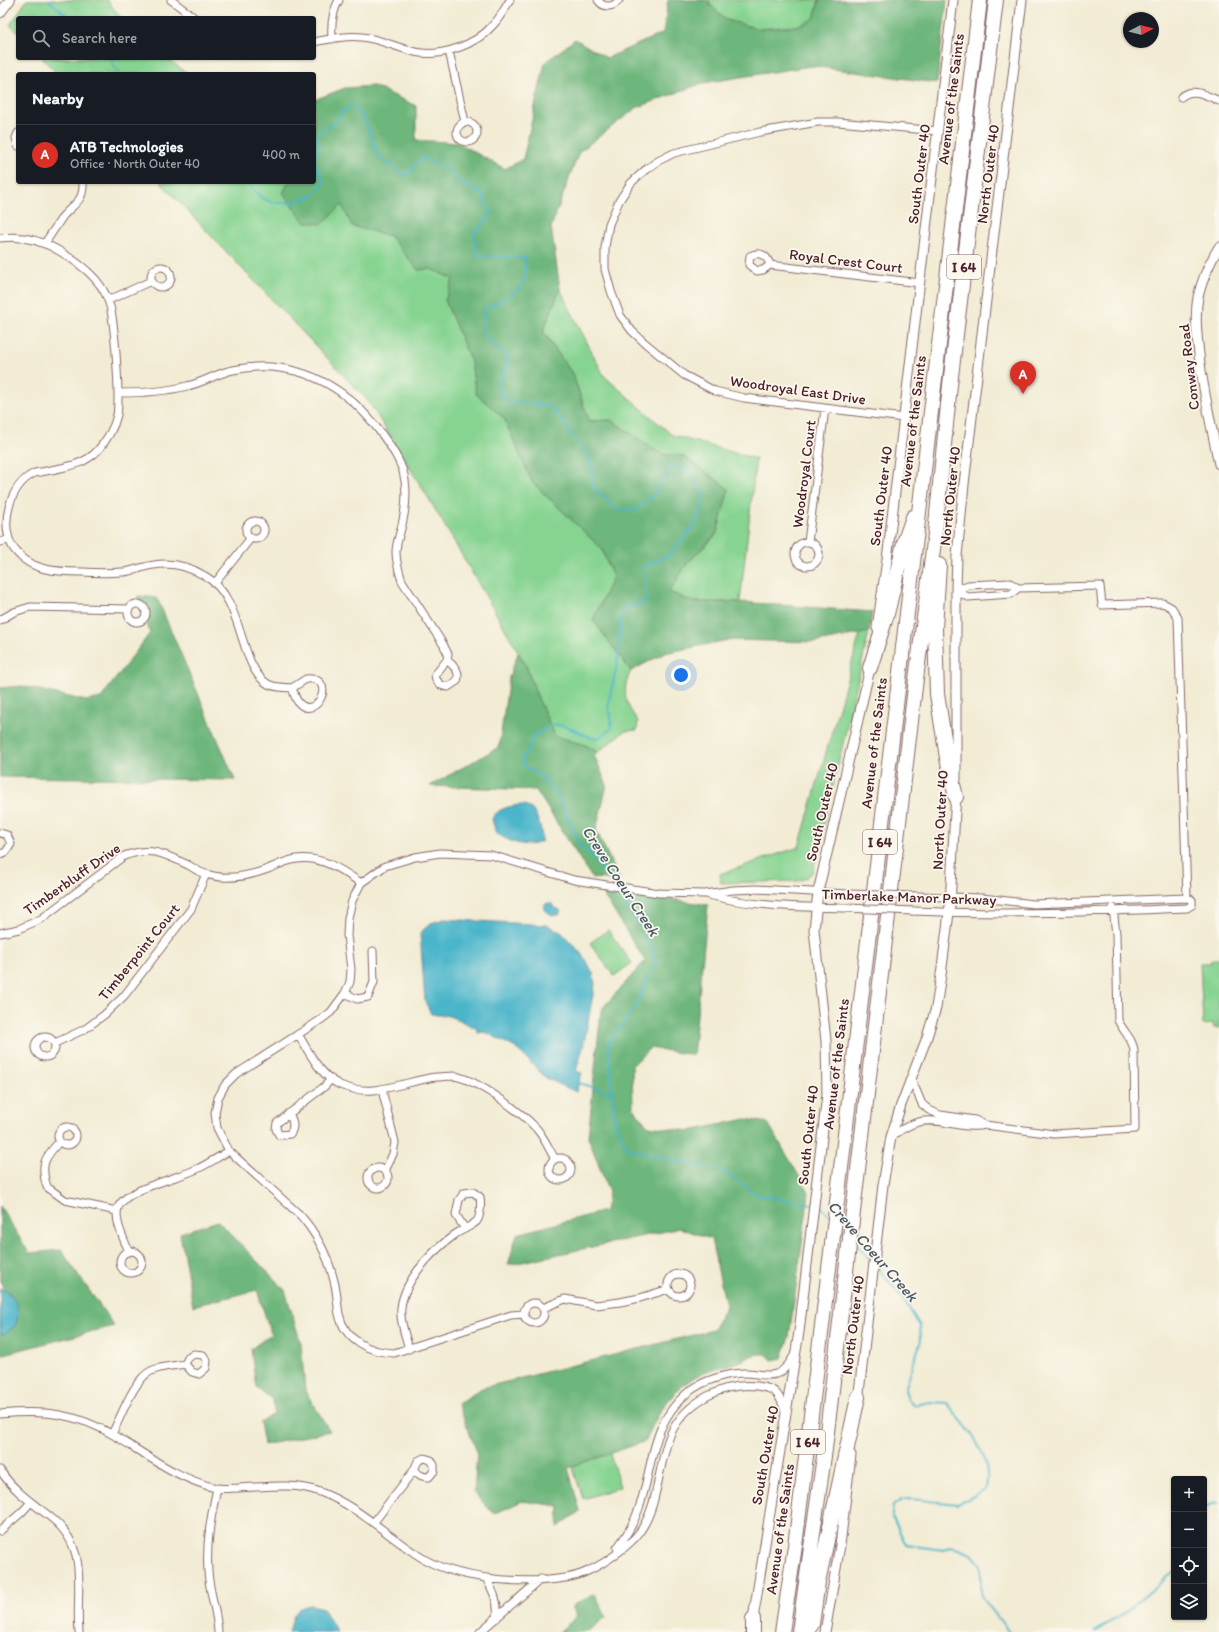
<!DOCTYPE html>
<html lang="en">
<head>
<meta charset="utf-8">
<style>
  body { margin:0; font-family:Itim,sans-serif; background:#242831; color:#f1f3f6 }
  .controls { position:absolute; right:12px; bottom:12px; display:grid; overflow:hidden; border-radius:4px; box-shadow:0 1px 3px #0004 }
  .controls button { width:36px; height:36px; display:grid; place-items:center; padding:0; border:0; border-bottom:1px solid #363941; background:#171b24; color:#f1f3f6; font:20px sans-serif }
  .compass { position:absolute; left:1123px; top:12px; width:36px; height:36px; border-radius:50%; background:#171b24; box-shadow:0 1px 3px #0004; rotate:83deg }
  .you { position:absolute; left:681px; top:675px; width:14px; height:14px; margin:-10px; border:3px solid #fff; border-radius:50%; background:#1a73e8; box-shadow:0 0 0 6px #1a73e833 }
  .badge { display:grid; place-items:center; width:26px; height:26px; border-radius:50%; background:#d93025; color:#fff; font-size:13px; font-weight:700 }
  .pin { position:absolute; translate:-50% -33px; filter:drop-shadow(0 1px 2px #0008) }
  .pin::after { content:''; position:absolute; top:21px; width:14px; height:12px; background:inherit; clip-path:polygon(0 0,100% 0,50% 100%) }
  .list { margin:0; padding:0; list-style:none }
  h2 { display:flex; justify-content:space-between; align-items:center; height:52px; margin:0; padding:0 16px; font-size:17px }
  h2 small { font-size:13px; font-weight:400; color:#9ea1a6 }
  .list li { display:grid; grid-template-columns:26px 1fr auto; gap:12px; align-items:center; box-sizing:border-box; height:60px; padding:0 16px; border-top:1px solid #363941 }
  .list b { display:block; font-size:15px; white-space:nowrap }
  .list p { margin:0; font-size:13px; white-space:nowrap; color:#9ea1a6 }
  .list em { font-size:13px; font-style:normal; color:#9ea1a6 }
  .icon { flex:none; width:22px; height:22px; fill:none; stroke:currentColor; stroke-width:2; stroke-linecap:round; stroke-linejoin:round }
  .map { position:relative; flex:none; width:1219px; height:1632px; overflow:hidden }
  .search { position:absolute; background:#171b24; box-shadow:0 1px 3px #0004; left:16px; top:16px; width:300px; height:44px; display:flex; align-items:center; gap:10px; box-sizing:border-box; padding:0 14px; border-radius:4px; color:#9ea1a6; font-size:15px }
  .panel { position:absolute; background:#171b24; box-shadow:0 1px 3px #0004; left:16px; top:72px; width:300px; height:112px; border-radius:4px }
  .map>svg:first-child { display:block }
  .green { fill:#87d492; stroke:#687a5e }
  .forest { fill:#6db67c; stroke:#5c6a54 }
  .water { fill:#4cb5ca; stroke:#4b6a7a }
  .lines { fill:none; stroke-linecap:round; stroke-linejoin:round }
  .stream { stroke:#4cb5ca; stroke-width:2 }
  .minor-casing { stroke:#856766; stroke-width:9 }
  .tertiary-casing { stroke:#856766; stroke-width:11 }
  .motorway-casing { stroke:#856766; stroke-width:16 }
  .minor { stroke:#fff; stroke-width:7 }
  .tertiary { stroke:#fff; stroke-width:9 }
  .motorway { stroke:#fff; stroke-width:14 }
  .minor-bridge-casing { stroke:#856766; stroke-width:9; stroke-linecap:butt }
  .minor-bridge { stroke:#fff; stroke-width:7 }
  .labels { text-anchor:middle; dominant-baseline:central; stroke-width:3.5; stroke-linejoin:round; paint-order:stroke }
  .shield { fill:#fbf7ec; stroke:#7f6065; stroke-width:1 }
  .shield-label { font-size:14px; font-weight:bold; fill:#4a1f2b }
  .street-label { font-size:15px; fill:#4a1f2b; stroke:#fbf7ec }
  .water-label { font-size:16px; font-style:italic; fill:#4b5b6b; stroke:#fbf7ec }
</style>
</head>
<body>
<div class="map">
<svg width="1219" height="1632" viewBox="0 0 1219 1632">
  <rect width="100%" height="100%" fill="#fbf7ec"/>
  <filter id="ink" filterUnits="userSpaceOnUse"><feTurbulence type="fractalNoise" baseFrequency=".025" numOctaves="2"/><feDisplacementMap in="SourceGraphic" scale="8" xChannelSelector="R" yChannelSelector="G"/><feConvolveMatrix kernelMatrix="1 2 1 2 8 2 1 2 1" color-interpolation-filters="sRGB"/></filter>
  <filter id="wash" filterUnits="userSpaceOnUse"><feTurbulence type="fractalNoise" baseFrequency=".012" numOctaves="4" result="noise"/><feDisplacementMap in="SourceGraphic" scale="16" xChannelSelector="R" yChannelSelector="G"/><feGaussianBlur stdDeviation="0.9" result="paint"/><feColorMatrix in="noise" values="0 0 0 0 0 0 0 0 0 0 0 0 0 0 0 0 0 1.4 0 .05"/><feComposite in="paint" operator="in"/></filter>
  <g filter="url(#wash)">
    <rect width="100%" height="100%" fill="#f2ecd4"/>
    <path class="green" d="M27,0H107L121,18H18V33L10,25Z
      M709,0H819L814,19L797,26L759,29L727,20L709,4Z
      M42,58H166L189,74H57Z
      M160,182H289L283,193L322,223L342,204L352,226L390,236L418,270L431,269L453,279L445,300L471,362L476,394L504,418L532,482L602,549L613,577L593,620L631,671C621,689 625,705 638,721L637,730L625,731L598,752L585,745L555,736L537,696L526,665L432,504L369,402Z
      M560,289L604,376L672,435L756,459L740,602H693L669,592L687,564L717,534L683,456L661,454L611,420L589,421L573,375L543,331Z
      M869,632L813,872L806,878L798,881L721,883L720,874L799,847L860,634Z
      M608,930L632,963L614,976L590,943Z
      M1219,959V1028H1214L1213,1024L1203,1025L1200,963H1211V960Z
      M610,1454L620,1487L583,1499L572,1465Z"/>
    <path class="forest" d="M668,0H709V4L727,20L759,29L797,26L814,19L819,0H947L937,83L811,66L703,83L636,108L579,152L551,227L560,289L543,332L573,375L589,421L611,420L661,454L683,456L729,489L717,533L687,564L669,592L693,602H740L872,612L869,632L817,642L728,640L665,653L631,671L593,620L613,577L602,549L532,482L504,418L476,394L471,362L445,300L453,279L431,269L418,270L390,236L352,226L342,205L322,224L304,222L283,193L289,182H314V100L345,88L374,86L416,106V140L458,143L505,169L523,159L545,63L575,39L607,58L663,33Z
      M138,596L157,598L235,780L0,777V688L22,686L86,701L101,698L150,633Z
      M518,653L526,665L537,696L555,736L585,745L598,752L594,755L607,785L596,830L620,880L592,878L536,790L430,786L499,747L509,677Z
      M601,891L627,896L659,897L708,905L693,1055L650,1048L632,1066L633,1107L648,1126L690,1131L746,1119L768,1123L809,1193L789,1337L782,1358L772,1360L766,1354C752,1353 750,1358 737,1363C729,1366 719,1367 710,1370C677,1382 658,1410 646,1441L568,1468L580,1511L558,1527L559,1506L522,1501L494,1514L474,1493L477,1452L458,1404L482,1388L713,1330L726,1306L711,1239L680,1228L508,1265L517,1234L605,1211L609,1192L588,1137L601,1010L645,961Z
      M0,1206L29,1253L61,1250L114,1326L0,1355V1335L6,1333L13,1296L4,1289L0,1281Z
      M218,1221L285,1290L301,1344L305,1391L330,1431L264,1445L260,1422L274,1414L273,1400L256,1387L251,1349L271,1334L257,1290L193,1306L180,1233Z
      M595,1594L606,1617L587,1632H559L577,1616L572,1606Z"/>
    <path class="water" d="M519,805C522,805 527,805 529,807C537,812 544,834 541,842C524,849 509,841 496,833L492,819C498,808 508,807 519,805Z
      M548,903L552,904L554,908L559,909L561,911L559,915H552L544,910V905Z
      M444,919L547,925L562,933L579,951L586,960L593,973L595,984L583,1048L576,1071L582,1073L576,1092L546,1078L516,1048L485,1032L478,1033L476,1028C466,1024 454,1016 443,1015C439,1015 435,1015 431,1014L425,1001L420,933L431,923Z
      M0,1289H4C18,1301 20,1308 16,1325L6,1333L0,1335Z
      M311,1605L323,1608L337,1632H289C293,1617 294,1607 311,1605Z"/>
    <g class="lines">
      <path class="stream" d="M48,0L70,18
        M112,58L113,66L120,74
        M314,157L319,147L316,134L338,121L342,111L352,106L364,119L379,157L405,176L422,158L447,168L456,181L482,194L491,214L474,234L477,256L525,258V280L516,292L484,310C480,340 486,340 508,356L506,368L498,386L504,400L550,406L591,460L593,487L617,510L637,509L653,496L671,467L681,466L701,486L703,503L694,526L669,555L643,567L647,601L622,609L617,666L608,705L611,716V729L600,737L594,739L567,727L554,724L531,737V747L523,756V766L541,776L557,795L581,846L591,855L611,883
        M246,182L262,198L274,203H293L314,195L324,182L314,160
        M614,888L648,937L656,963L634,1009L608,1044L615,1122L627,1148L675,1161L722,1171L757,1195L812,1204
        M579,1083L612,1093
        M816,1204L820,1205L829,1215
        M839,1226L846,1233
        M855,1243L871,1261
        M877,1267L902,1297L920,1326L921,1340L905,1390L908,1399L915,1405L930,1402L947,1403C967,1428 993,1453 986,1488L976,1495L957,1504L911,1499L901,1500L893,1506L892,1516L906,1545L943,1550L953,1547L972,1554L981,1565V1596L1009,1632
        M1204,1507L1216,1503L1219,1504
        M1095,1632L1129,1609L1166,1578L1174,1573"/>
    </g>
  </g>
  <g filter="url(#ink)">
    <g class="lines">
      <g class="minor-casing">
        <path id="minor" d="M171,0L195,18
          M598,0C603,8 613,8 619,0
          M332,39C331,26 332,12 339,0
          M314,42C330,39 346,35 362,37C381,39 397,48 415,52C440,58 476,45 493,25C500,18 505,8 510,0
          M449,51L465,122
          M1181,97C1193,87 1206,95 1219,101
          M457 132a10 10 0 1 1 20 0a10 10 0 1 1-20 0Z
          M18,133L16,138L18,146
          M0,238C22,235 42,240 61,252C80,264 100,278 108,300C115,316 120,397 117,415C114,428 106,441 98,450C85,465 65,467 46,471C43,472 38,472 35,473C10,484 0,523 12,546C28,571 55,572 83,572C96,573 110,573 123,572C134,571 144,566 154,565C172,562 190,567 205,576C245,598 238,667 268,684C275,688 284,687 292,688
          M45,243C51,234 57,225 63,216C74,203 84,202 83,182
          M770,265C767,255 760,251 750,256L749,265L757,271L763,270L770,265L920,283
          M151 277a10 10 0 1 1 20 0a10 10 0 1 1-20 0Z
          M109,300L151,281
          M118,393C141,393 164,392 187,386C203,383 217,373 233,370C277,360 320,373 354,403C371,418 396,450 403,471C408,489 406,508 402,525C400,534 396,543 396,552C396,562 399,572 402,581L443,644L448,654L447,660
          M904,418L744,398L715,391L684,375L645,343L632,331L620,315L611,291L605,269V247L609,224L619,201L631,183L644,171L658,161L674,153L760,132L818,122H838L938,131
          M246 530a9 9 0 1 1 18 0a9 9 0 1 1-18 0Z
          M0,542L8,540
          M808,542L825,409
          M795 554a12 12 0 1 1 24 0a12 12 0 1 1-24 0Z
          M215,583L250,539
          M1010,583L1018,588L1011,594L968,597L956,591L968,585Z
          M1018,588L1100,586L1102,605L1163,603L1172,608L1178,618L1187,898
          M128 613a9 9 0 1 1 18 0a9 9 0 1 1-18 0Z
          M0,620L14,612L30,607L129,609
          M447,660C453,666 461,671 457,681L448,687C440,686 436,682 435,675Z
          M306,679C339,676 316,723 298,702C295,698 294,692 292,688Z
          M0,833L7,835L11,844L6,852L0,854
          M709,895C754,907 801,907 847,908
          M913,911C1005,915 1096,912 1187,908L1192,905V900L1187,898L1034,904L982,898L915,896
          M0,933L19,929L41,919L124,856C152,846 165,854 190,866C195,869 200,873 206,874C227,881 249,876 268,869C278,865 287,860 297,859C322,856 342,870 361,883
          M345,993L357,999L368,997L374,982L373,951
          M298,1034C309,1052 320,1076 340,1085C373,1099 404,1081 436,1077C441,1077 449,1076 454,1076C476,1079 521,1112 536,1128C544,1137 549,1149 555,1159
          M35 1047a10 10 0 1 1 20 0a10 10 0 1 1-20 0Z
          M55,1043L85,1029L104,1015L124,996L191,909L206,874
          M911,1078L922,1104L929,1110L940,1115L975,1120L985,1125
          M382,1090L395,1142L393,1154L385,1171
          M289,1113C293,1121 295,1127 290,1134L279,1135L276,1129L277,1123L325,1086L331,1079
          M58 1136a9 9 0 1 1 18 0a9 9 0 1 1-18 0Z
          M891,1137C900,1131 908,1124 919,1122C940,1117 963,1130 985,1125L1054,1134L1135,1129L1134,1051C1133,1038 1123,1032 1118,1020L1116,934L1113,908
          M59,1142C44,1158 40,1165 47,1187L65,1200L117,1211
          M549 1169a11 11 0 1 1 22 0a11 11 0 1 1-22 0Z
          M368 1178a10 10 0 1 1 20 0a10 10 0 1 1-20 0Z
          M120 1262a11 11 0 1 1 22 0a11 11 0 1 1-22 0Z
          M129,1252C124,1239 114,1221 118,1208C124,1189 179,1178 197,1169C208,1164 218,1157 229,1151
          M668 1285a11 11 0 1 1 22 0a11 11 0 1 1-22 0Z
          M524 1313a10 10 0 1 1 20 0a10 10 0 1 1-20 0Z
          M543,1308L565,1299L596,1305L620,1302L640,1298L669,1289
          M524,1314L511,1315L394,1353C369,1352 345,1341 339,1314C337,1302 337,1289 333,1277C327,1254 316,1233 300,1215L229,1151L217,1128L215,1113L218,1098L225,1085L236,1074L322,1019L331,1012L345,993L350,982L351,970L347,935L348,918L352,901L361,883L385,866L415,857L440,853L491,855L574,880L659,893L705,894L733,890L756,889L849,894
          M409,1349C406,1338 402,1327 401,1316C398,1286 431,1252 453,1236C460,1230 471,1227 477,1221C481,1215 481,1203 480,1197L473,1192L464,1193L459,1200L456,1215L465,1229
          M194,1354L203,1355L207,1361L206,1368L199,1374L192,1372L185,1364L188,1358Z
          M0,1414C43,1410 77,1413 115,1436C147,1455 178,1479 216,1488C223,1489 232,1488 239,1488C265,1487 295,1482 320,1492C358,1506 386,1535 419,1556C454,1579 517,1584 558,1579C568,1578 581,1575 590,1570C605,1563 629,1546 639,1533C660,1504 657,1465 671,1433C686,1402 723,1382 757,1386C763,1387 771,1388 775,1392C781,1397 783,1406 786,1413
          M112,1434C121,1417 134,1379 151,1371C161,1366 175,1366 185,1364
          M424,1458L431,1460L434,1465V1471L429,1477C422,1477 419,1475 414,1470L418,1461Z
          M0,1470C12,1489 31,1502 49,1516C91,1548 75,1587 79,1632
          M217,1488C211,1516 206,1543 208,1571C209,1592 217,1610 218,1632
          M374,1522L414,1470
          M0,1531L22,1512L31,1502
          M617,1548C628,1534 636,1519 641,1502C653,1463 652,1423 686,1394C701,1381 726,1373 746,1373C755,1373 767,1377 776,1374C785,1371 790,1362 795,1354
          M486,1578C493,1591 499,1602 497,1618
          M480,1632L541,1579"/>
      </g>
      <g class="tertiary-casing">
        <path id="tertiary" d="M0,13L10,0
          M1219,247C1210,262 1202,280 1198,297C1194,319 1198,343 1200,364C1205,398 1212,431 1219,464
          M877,628L887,560L953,0
          M956,780V588L957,556L964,484L1022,0
          M858,1401L883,1185L891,1137L901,1105L926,1040L936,1008L941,975L950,905L956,793
          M752,1625L799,1332L827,1095L826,1041L814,930L818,892L871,664
          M825,1632L840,1545L851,1455"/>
      </g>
      <g class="motorway-casing">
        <path id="motorway" d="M939,565L935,628L937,694L947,758L956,797
          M870,668L887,614L904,543L913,517
          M753,1632V1619
          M782,1632L795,1546L831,1252L980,0
          M799,1632L825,1449L915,687L935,534L950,385L996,0
          M806,1632L812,1624L818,1582L858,1397"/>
      </g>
      <use href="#minor" class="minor"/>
      <use href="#tertiary" class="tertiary"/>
      <use href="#motorway" class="motorway"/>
      <g class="minor-bridge-casing">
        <path id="minor-bridge" d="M849,894L915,896
          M847,908L913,911"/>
      </g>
      <use href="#minor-bridge" class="minor-bridge"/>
    </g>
  </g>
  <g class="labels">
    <g class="shield">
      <rect x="947" y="255" width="34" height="24" rx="3"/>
      <rect x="863" y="830" width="34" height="24" rx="3"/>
      <rect x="791" y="1430" width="34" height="24" rx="3"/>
    </g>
    <g class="shield-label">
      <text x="964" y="267">I 64</text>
      <text x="880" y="842">I 64</text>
      <text x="808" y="1442">I 64</text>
    </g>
    <g class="street-label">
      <text transform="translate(951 99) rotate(-83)">Avenue of the Saints</text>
      <text transform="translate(919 174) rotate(-83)">South Outer 40</text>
      <text transform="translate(988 174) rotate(-83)">North Outer 40</text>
      <text transform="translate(846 261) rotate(7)">Royal Crest Court</text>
      <text transform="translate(1189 367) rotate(-97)">Conway Road</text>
      <text transform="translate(798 390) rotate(8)">Woodroyal East Drive</text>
      <text transform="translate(913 421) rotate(-83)">Avenue of the Saints</text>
      <text transform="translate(804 474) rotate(-83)">Woodroyal Court</text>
      <text transform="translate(881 496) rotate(-83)">South Outer 40</text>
      <text transform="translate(950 496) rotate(-84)">North Outer 40</text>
      <text transform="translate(874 743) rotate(-83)">Avenue of the Saints</text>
      <text transform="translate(822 812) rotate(-77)">South Outer 40</text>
      <text transform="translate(940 820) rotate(-87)">North Outer 40</text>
      <text transform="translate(72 879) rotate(-35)">Timberbluff Drive</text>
      <text transform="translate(909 897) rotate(2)">Timberlake Manor Parkway</text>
      <text transform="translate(139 952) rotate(-51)">Timberpoint Court</text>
      <text transform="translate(836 1064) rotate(-83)">Avenue of the Saints</text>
      <text transform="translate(808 1135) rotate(-84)">South Outer 40</text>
      <text transform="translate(853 1325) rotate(-83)">North Outer 40</text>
      <text transform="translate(765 1455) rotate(-80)">South Outer 40</text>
      <text transform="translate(780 1529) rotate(-82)">Avenue of the Saints</text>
    </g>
    <g class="water-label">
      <text transform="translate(621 881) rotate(57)">Creve Coeur Creek</text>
      <text transform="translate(873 1251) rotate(49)">Creve Coeur Creek</text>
    </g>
  </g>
</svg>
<div class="controls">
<button>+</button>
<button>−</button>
<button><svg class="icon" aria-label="locate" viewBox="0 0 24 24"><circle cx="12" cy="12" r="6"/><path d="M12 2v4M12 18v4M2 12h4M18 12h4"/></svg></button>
<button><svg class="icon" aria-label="layers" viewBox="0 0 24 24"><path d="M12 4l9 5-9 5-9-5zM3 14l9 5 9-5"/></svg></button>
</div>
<svg class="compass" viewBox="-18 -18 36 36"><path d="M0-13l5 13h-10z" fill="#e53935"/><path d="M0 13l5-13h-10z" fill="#9ea1a6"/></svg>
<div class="you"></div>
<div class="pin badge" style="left:1023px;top:394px">A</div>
<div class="search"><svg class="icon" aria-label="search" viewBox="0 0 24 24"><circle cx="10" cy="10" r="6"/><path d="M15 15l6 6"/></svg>Search here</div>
<section class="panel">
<h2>Nearby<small></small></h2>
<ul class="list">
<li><span class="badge">A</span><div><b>ATB Technologies</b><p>Office · North Outer 40</p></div><em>400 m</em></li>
</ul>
</section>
</div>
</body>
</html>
